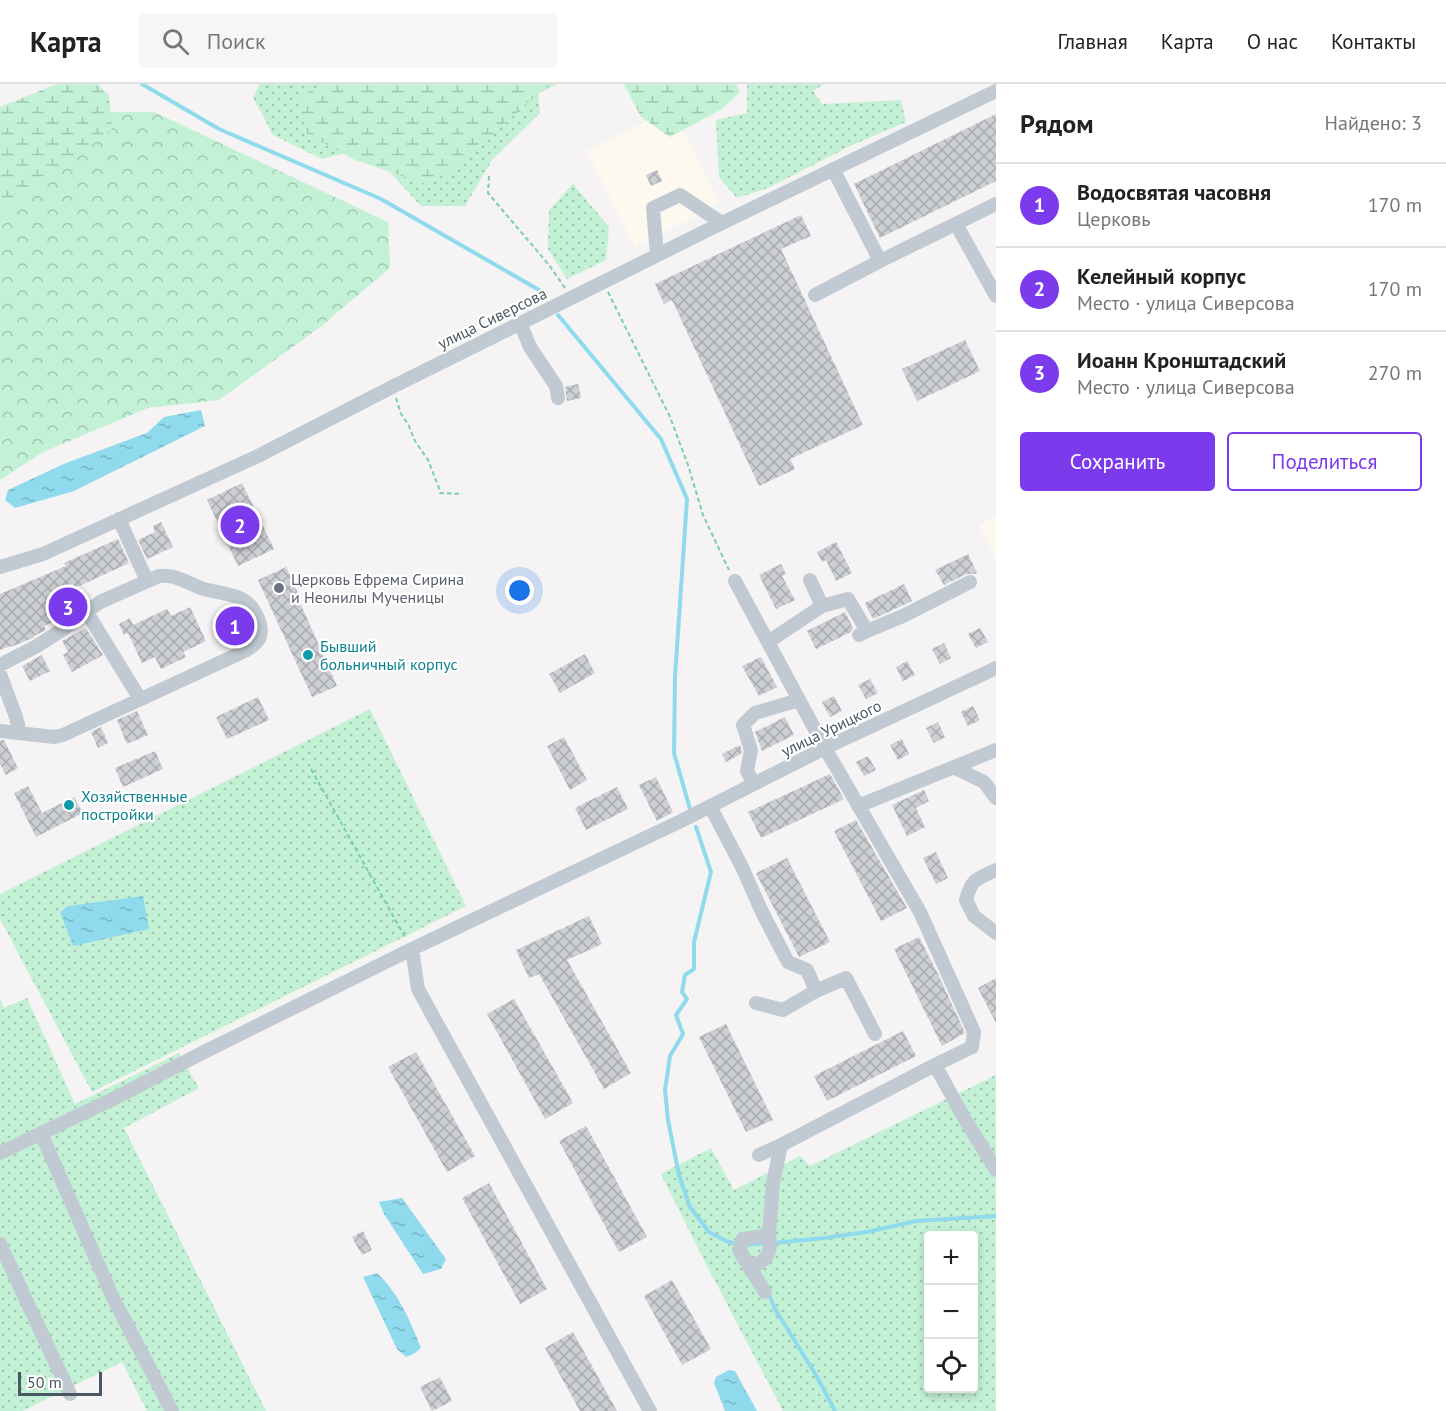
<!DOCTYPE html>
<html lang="ru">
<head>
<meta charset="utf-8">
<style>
  body { margin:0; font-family:"PT Sans",sans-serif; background:#f6f6f6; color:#222 }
  .controls { position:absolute; right:18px; bottom:18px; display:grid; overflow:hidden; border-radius:6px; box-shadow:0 3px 9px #0003 }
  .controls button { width:54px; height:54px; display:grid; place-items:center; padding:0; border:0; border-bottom:2px solid #e0e0e0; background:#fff; color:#222; font:30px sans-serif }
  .scale { position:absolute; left:18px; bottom:15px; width:84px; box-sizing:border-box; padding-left:6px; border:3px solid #4a5661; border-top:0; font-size:16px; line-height:21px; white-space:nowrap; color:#4a5661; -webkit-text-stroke:4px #fff; paint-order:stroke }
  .you { position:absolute; left:520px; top:507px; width:21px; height:21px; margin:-15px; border:4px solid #fff; border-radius:50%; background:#1a73e8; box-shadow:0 0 0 9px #1a73e833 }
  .badge { display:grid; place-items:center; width:39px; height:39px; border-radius:50%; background:#7c3aed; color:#fff; font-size:20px; font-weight:700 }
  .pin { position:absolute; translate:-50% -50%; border:3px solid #fff; box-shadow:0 2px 6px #0006 }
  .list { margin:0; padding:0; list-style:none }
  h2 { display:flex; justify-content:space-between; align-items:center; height:78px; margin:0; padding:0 24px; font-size:26px }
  h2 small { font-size:20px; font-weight:400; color:#767676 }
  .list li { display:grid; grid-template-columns:39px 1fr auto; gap:18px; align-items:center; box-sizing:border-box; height:84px; padding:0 24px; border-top:2px solid #e0e0e0 }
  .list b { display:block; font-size:22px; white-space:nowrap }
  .list p { margin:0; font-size:20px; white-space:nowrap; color:#767676 }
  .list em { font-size:20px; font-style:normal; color:#767676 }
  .actions { display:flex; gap:12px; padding:18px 24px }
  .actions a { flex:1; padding:14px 0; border:2px solid #7c3aed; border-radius:6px; text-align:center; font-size:21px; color:#7c3aed }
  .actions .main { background:#7c3aed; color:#fff }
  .icon { flex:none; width:33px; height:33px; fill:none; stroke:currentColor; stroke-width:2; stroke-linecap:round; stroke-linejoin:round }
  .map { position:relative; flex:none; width:996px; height:1327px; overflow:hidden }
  header { display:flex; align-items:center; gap:36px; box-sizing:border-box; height:84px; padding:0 30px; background:#fff; border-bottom:2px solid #e0e0e0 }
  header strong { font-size:28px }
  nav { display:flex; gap:33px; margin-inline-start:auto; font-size:21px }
  .search { width:420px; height:54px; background:#f6f6f6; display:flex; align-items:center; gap:15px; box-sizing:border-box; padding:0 21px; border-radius:6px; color:#767676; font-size:22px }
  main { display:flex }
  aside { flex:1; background:#fff }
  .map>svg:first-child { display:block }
  .commercial { fill:#fdf9ef }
  .green { fill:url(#green-dots); fill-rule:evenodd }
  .forest { fill:url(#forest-crowns) }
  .wetland { fill:url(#wetland-marsh) }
  .water { fill:url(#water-ripples) }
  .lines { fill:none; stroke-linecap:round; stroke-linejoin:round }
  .stream { stroke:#90daee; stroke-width:4 }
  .building { fill:url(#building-cross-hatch) }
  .path { stroke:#7ad0a6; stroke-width:2; stroke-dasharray:4.5 3; stroke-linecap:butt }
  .minor { stroke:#c1cad2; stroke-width:14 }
  .worship-dot { fill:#6b7280; stroke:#fff; stroke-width:2 }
  .culture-dot { fill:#0f9aa8; stroke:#fff; stroke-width:2 }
  .labels { text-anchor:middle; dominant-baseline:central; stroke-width:4.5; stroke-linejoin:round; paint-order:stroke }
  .street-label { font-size:16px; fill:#4a5661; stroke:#fff }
  .worship-label { font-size:16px; fill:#5b616d; stroke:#fff; text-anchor:start }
  .culture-label { font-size:16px; fill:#0d838f; stroke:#fff; text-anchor:start }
</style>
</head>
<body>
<header>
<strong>Карта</strong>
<div class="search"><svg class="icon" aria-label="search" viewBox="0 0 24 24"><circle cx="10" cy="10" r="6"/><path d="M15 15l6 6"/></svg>Поиск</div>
<nav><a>Главная</a><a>Карта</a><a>О нас</a><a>Контакты</a></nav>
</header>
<main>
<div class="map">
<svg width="996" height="1327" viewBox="0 0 996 1327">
  <defs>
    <pattern id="green-dots" width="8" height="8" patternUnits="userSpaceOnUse" patternTransform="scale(1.5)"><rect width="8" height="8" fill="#c3f1d5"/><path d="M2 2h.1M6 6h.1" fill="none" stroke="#a0c6b0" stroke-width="1.8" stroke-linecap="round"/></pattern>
    <pattern id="forest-crowns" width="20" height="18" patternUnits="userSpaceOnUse" patternTransform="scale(1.5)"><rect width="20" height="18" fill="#c3f1d5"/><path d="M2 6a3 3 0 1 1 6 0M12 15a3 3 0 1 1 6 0" fill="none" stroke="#a0c6b0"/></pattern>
    <pattern id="wetland-marsh" width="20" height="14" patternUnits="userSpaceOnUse" patternTransform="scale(1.5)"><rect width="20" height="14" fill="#c3f1d5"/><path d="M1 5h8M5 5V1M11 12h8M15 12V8" fill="none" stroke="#a0c6b0"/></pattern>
    <pattern id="water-ripples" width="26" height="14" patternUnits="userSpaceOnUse" patternTransform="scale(1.5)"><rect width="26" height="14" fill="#90daee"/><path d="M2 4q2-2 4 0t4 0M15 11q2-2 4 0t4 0" fill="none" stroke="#78b4c4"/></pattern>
    <pattern id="building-cross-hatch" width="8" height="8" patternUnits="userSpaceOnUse" patternTransform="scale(1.5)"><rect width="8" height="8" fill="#cdcfd5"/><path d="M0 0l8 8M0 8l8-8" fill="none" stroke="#a8abb0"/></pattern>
  </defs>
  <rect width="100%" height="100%" fill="#f5f3f3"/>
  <path class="commercial" d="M672,24L720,120L635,163L587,67Z
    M996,432V475L979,442Z"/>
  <path class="green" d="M260,0H537L540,29L492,76L465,122H421L367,63L322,75L273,51L253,13Z
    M747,0H824L813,7L822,20L901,16L906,38L850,62L768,104L737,114L719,93L716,36L747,29Z
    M573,100L609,143L606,176L567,195L548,165L549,126Z
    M370,625L466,822L92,1008L0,835V810Z
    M0,914L4,924L27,914L75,1020L179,969L199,1004L124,1044L266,1327H147L122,1278L22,1327H0Z
    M996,991V1327H783L705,1178L661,1090L711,1064L734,1106L800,1072L810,1082ZM928,1152H974V1304H928Z"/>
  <path class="forest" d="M87,28H154L388,138L390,184L319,244L219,316L148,324L43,368L0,396V96Z"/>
  <path class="wetland" d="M57,0H97L109,11L112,45L0,131V23Z
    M323,0H557L537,10L468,73L429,101L355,76L307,50L298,14Z
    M624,0H736L740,8L722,25L670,53L641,33Z"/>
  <path class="water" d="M201,326L205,342L74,407L15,424L5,416L8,406L66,379L147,349L164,333Z
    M143,812L149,845L73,862L60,828L68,822Z
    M402,1114L446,1175L441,1185L423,1190L384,1130L379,1118Z
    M377,1189C399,1210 410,1236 421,1264L415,1269L406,1273L397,1265L363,1193Z
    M729,1286L735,1287L757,1327H725L714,1299L716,1293Z"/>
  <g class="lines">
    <path class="stream" d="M142,0L219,45L381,115L546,210
      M558,231L661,355L687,415L675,593L674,669L690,725
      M696,743L711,788L694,858V885L685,891L682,908L687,915L676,931L683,950L670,972L665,1006L668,1036L679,1091L690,1123L709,1148L726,1157L737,1160
      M774,1159L824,1154L867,1148L916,1137L996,1132
      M744,1161L767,1159
      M768,1208L775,1225L816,1291L835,1327"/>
  </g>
  <path class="building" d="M996,30V97L880,154L854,100Z
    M657,86L662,97L651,102L646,91Z
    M801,131L811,152L781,165L863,341L790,375L795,385L759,402L672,216L664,220L655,200Z
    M965,256L980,287L917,317L902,285Z
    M578,300L581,314L567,317L565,303Z
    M242,399L274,465L238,482L207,416Z
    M161,438L173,463L147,475L138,456L155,448L153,442Z
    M118,455L129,479L75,504L73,499L50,509L61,534L44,542L46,546L34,552L33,554L11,563V562L0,566V510L66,482L64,479Z
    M836,458L852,489L836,497L826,476L822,478L817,468Z
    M968,470L977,489L974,490H966L944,501L935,486Z
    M781,480L786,490L782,492L795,516L776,525L759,491Z
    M286,483L300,513L298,514L337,602L312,613L258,496Z
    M904,500L912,517L873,535L865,519Z
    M190,523L206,557L183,568L186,573L161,585L155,573L142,579L128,549L124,551L119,540L130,534L133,541L167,525L171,532Z
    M845,528L853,544L851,548L816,565L807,547Z
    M238,534L243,544L232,550L227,539Z
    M86,544L103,571L72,588L63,571L68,568L62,557Z
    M980,544L988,558L976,564L968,550Z
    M944,559L951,574L940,580L932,565Z
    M585,570L595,589L560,609L549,590Z
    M42,571L50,587L30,597L22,582Z
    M761,573L777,603L759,612L742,582Z
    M907,577L915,591L903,597L896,583Z
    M870,595L878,609L866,615L858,601Z
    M834,612L842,627L830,633L822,618Z
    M258,613L269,636L227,655L216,633Z
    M973,622L980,636L968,642L961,628Z
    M137,627L148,651L127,660L117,636Z
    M785,633L794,651L762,667L755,648Z
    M938,638L945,653L934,659L926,644Z
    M101,643L108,659L98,664L91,648Z
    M564,653L587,696L570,706L547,662Z
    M902,655L909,670L898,676L890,661Z
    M0,656H4L18,684L6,691L0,680Z
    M740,661L742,667L741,670L726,678L722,670Z
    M155,667L163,685L123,703L115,684Z
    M868,672L876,686L864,692L856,678Z
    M830,690L844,715L761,754L748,728Z
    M656,693L673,728L657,737L639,701Z
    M28,702L42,729L74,713L83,729L36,753L14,709Z
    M617,703L628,725L586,746L575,724Z
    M924,706L929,717L916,724L925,743L907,752L892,721Z
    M856,736L907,824L881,837L834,747Z
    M936,768L948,794L936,800L923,774Z
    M787,774L830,858L799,873L756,789Z
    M589,832L602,860L567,876L631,989L604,1005L539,890L529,894L516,866Z
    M919,853L938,890L965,949L942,962L894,865Z
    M996,894V939L978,904Z
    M514,915L573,1019L545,1035L487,930Z
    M726,940L773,1036L746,1048L699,953Z
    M903,947L916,972L827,1017L814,992Z
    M416,968L475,1072L447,1088L388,983Z
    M586,1042L647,1153L619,1168L559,1057Z
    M489,1099L547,1205L520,1220L462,1114Z
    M363,1147L372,1166L362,1171L352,1153Z
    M672,1196L711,1265L682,1281L644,1212Z
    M573,1248L617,1327H580L545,1264Z
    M440,1293L452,1317L432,1327L420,1303Z"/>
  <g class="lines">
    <path class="path" d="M489,92L488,109L549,181L565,204
      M608,208L670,333L688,381L703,431L729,486
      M396,314L401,330L408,340L415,357L428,376L439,404L440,409L462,410
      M311,685L406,855"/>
    <path class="minor" d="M833,85L880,177L996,120
      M956,140L996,212
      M657,171L653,124L680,111L722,139
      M815,211L880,177
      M520,239L530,263L556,302L558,314
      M119,435L147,497
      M0,483L43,470L258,372L392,303L722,139L996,7
      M735,497L825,664L920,828L974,948L972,963L935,981L963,1032L996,1086
      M822,522L848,515L867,547L859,551
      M86,527L140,615
      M867,547L903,532L970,498
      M768,558L822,522L810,496
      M0,581L37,562L65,544L100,518L159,492C177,490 188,500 204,505C217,509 233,509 245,517C254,523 265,543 259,555C256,560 250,564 245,567L63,651L54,653L0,647
      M0,590L16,633L20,649
      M955,684L984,698L996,714
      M754,700L747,687L751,666L743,641L755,629L799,616
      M710,722L741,781L762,828L788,878L807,886L816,907L783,926L756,919
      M858,722L996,666
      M996,786C977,795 972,794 966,816L974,832L996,849
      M412,865L418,905L650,1327
      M816,907L846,894L875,950
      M41,1049L113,1214L172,1327
      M0,1069L113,1015L204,968L412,865L681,737L825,664L996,584
      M759,1071L781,1061
      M0,1160L70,1310
      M750,1185C767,1175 772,1172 769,1151
      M765,1208L739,1166L743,1155L769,1151L773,1099L781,1061L935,981"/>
  </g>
  <circle class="worship-dot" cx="279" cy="504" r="6"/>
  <g class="culture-dot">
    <circle cx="308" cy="571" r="6"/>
    <circle cx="69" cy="721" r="6"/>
  </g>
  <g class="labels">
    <g class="street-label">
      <text transform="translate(492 234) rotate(-26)">улица Сиверсова</text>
      <text transform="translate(831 644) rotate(-26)">улица Урицкого</text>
    </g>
    <g class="worship-label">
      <text x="291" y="495">Церковь Ефрема Сирина<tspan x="291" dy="18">и Неонилы Мученицы</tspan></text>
    </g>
    <g class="culture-label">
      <text x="320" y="562">Бывший<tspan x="320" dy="18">больничный корпус</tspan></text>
      <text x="81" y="712">Хозяйственные<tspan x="81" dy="18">постройки</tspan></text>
    </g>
  </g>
</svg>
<div class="controls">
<button>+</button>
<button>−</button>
<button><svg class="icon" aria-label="locate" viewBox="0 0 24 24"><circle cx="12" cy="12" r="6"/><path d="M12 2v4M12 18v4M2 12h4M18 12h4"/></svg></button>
</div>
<div class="scale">50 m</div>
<div class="you"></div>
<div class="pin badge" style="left:235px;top:542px">1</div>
<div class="pin badge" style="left:240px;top:441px">2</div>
<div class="pin badge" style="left:68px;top:523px">3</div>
</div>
<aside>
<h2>Рядом<small>Найдено: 3</small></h2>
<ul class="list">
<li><span class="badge">1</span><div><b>Водосвятая часовня</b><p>Церковь</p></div><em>170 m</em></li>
<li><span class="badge">2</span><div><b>Келейный корпус</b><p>Место · улица Сиверсова</p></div><em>170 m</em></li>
<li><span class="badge">3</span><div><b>Иоанн Кронштадский</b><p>Место · улица Сиверсова</p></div><em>270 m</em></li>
</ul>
<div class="actions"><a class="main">Сохранить</a><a>Поделиться</a></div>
</aside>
</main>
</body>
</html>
